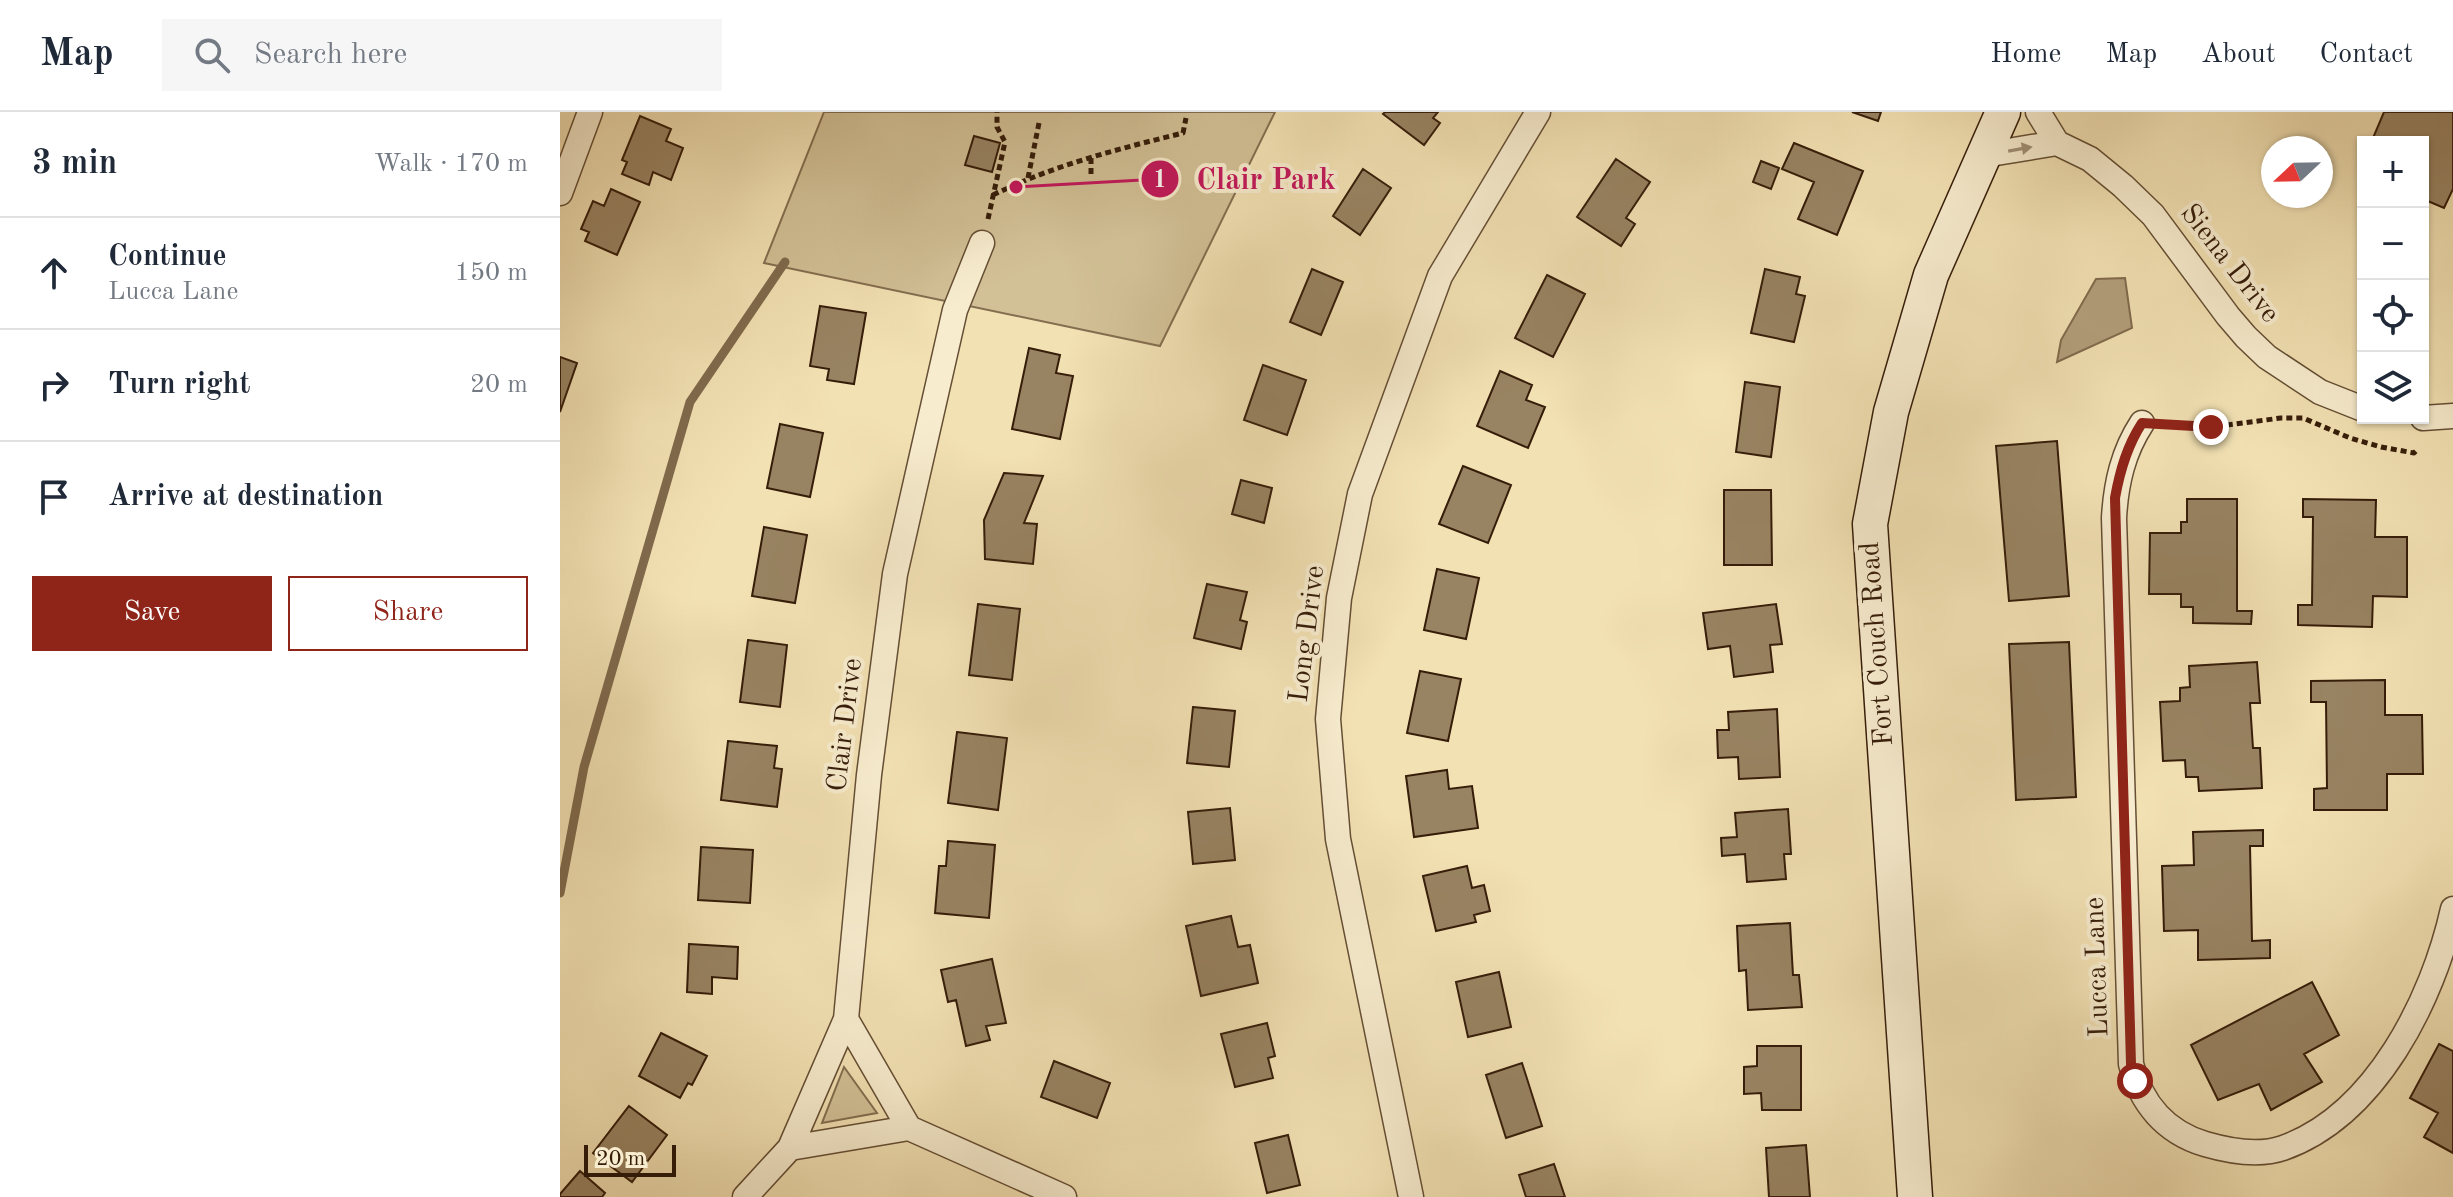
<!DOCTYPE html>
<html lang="en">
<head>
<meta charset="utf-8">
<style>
  body { margin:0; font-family:"Old Standard TT",serif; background:#f6f6f7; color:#1f2937 }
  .controls { position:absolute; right:24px; top:24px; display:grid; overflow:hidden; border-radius:0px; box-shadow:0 2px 6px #0004 }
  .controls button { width:72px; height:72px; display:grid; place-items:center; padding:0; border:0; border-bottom:2px solid #e0e1e3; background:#fff; color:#1f2937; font:40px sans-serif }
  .compass { position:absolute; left:1701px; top:24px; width:72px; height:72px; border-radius:50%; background:#fff; box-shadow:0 2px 6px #0004; rotate:248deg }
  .scale { position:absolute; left:24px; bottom:20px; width:92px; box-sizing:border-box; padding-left:8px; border:4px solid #361d0a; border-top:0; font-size:22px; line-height:28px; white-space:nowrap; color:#361d0a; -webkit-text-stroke:6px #f7ecce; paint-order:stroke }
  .stop { position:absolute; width:24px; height:24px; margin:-18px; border:6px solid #8f2418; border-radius:50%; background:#fff }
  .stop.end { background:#8f2418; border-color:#fff; box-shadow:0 2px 8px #0008 }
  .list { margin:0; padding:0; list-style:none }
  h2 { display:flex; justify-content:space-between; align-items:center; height:104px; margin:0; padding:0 32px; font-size:34px }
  h2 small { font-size:26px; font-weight:400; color:#747a83 }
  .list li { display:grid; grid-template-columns:52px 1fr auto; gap:24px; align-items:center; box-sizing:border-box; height:112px; padding:0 32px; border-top:2px solid #e0e1e3 }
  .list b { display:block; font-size:30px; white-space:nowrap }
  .list p { margin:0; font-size:26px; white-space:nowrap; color:#747a83 }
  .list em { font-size:26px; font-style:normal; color:#747a83 }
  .actions { display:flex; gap:16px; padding:24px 32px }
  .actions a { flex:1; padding:18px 0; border:2px solid #8f2418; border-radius:0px; text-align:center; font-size:28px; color:#8f2418 }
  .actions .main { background:#8f2418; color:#fff }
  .icon { flex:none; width:44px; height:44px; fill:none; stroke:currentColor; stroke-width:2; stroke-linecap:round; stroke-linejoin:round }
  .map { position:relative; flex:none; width:1893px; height:1085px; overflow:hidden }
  header { display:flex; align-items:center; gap:48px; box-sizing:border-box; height:112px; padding:0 40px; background:#fff; border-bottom:2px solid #e0e1e3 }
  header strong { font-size:38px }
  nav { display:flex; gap:44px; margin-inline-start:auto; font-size:28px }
  .search { width:560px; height:72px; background:#f6f6f7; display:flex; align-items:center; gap:20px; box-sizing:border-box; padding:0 28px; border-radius:0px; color:#747a83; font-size:30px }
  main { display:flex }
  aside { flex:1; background:#fff }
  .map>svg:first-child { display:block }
  .green { fill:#d2c096; stroke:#846e50; stroke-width:2 }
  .water { fill:#b29e7a; stroke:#806a4d; stroke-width:2 }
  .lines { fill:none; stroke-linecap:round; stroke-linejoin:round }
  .stream { stroke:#806a4d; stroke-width:9 }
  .building { fill:#988362; stroke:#361d0a; stroke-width:2 }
  .street-casing { stroke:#654e34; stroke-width:27 }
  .secondary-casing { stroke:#361d0a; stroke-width:37 }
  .path { stroke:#361d0a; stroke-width:5; stroke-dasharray:6 4; stroke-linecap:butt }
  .street { stroke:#f7ecce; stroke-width:24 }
  .secondary { stroke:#f7ecce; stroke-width:34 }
  .oneway { fill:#a08f76 }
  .route { stroke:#8f2418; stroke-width:10 }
  .labels { text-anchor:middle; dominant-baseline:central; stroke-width:8; stroke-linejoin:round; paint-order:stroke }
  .street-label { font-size:28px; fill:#361d0a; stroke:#f7ecce }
  .leader { fill:none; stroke:#c2185b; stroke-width:3 }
  .callout-dot { fill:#c2185b; stroke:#f7ecce; stroke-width:3 }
  .mark-label { font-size:24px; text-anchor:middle; font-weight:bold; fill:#fff }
  .callout-label { font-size:30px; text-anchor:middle; font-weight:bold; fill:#c2185b; stroke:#f7ecce; stroke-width:8; stroke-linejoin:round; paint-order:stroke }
</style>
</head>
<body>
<header>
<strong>Map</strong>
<div class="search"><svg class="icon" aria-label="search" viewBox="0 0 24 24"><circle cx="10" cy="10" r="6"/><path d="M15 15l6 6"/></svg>Search here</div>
<nav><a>Home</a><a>Map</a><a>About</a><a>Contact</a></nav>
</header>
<main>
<aside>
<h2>3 min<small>Walk · 170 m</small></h2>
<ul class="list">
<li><svg class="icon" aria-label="ahead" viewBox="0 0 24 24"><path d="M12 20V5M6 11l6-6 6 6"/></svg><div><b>Continue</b><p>Lucca Lane</p></div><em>150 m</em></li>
<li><svg class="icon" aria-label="right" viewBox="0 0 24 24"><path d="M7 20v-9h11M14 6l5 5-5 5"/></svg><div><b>Turn right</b></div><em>20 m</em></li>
<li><svg class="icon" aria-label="arrive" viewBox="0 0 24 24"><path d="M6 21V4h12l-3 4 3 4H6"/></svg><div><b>Arrive at destination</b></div></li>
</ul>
<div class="actions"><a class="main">Save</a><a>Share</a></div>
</aside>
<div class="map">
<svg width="1893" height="1085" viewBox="0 0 1893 1085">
  <rect width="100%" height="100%" fill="#f2e1b3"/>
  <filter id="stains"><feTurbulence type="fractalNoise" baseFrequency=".0025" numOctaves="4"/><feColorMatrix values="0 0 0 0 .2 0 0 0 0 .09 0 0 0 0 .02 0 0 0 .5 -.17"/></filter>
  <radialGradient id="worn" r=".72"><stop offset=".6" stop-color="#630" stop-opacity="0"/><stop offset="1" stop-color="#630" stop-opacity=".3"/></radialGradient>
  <path class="green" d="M264,0H715L600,234L204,151Z
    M284,955L317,1001L262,1011Z"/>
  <path class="water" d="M1565,166L1572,216L1497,250L1501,228L1536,167Z"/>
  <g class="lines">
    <path class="stream" d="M0,781L24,655L130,290L225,150"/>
  </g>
  <path class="building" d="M825,0H878L873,6L880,11L864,33L823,2Z
    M1292,0H1321L1318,9Z
    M1824,0H1893V77L1884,96L1863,87V30H1822L1813,26Z
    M80,4L111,17L106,29L123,36L111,68L93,60L89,73L62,62L67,50L62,48Z
    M414,24L440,31L432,60L405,53Z
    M1234,31L1303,59L1277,123L1238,107L1254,70L1222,57Z
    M1056,47L1090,70L1066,106L1075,112L1061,134L1017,105Z
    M1201,49L1219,56L1211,77L1193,70Z
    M803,57L831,76L800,123L773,104Z
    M51,77L80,90L57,143L25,129L29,120L21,117L33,89L44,94Z
    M752,157L783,170L761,223L730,210Z
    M1205,157L1240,165L1236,182L1245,184L1234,230L1191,221Z
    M987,163L1025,182L993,245L955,226Z
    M260,194L306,201L294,272L267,268L269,257L250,254Z
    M469,236L500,243L496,261L513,264L500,327L452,317Z
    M0,245L17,251L0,300Z
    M703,253L746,268L727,323L684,308Z
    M940,259L972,273L966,288L985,295L968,336L917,314Z
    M1185,270L1220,275L1211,345L1176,340Z
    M220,312L263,321L250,385L207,376Z
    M1497,329L1509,484L1449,489L1436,334Z
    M903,354L951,373L928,431L879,412Z
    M444,361L483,364L464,411L477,412L473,452L425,447L424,408Z
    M681,368L712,376L704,411L672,402Z
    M1164,378H1211L1212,453H1164Z
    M1627,387H1677V499H1692L1691,512L1633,511V495H1621V482H1589L1590,421H1621V410H1627Z
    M1743,387L1816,388L1815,425H1847V485L1813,484L1812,515L1738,513V493H1752L1753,405H1743Z
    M204,415L247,423L235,491L192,484Z
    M877,457L919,466L906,527L864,518Z
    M647,472L687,480L680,508L687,510L681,537L634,526Z
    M418,492L460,497L452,568L409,563Z
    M1216,492L1222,532L1210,533L1213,560L1174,565L1170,534L1148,537L1143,501Z
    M188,528L227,533L220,595L180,590Z
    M1509,530L1516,685L1456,688L1449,532Z
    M1697,550L1700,591H1690L1693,636H1700L1702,676L1639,679L1638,665H1626L1625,648L1603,649L1600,590L1620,589V576L1630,575L1629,554Z
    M860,559L901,567L888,629L847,621Z
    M1825,568V603H1862L1863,662H1827V698H1754V677L1767,676L1766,590H1751V569Z
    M633,595L675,599L669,655L627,651Z
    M1217,597L1220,665L1179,667L1178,645L1158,646L1157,618H1169L1168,600Z
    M397,620L447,626L438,698L388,691Z
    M168,629L217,634L214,656L222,657L217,695L161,688Z
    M887,658L889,677L912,674L918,716L854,725L846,664Z
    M670,696L675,748L633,752L628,700Z
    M1228,697L1231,742H1224L1226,767L1187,770L1185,742L1162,744L1161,726L1177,725L1175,701Z
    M1703,718V734H1690L1692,829L1710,828V846L1638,848V818L1604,819L1602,754L1634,753L1633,720Z
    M388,729L435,733L429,806L375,801L379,754H386Z
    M141,735L193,738L190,791L138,788Z
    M907,754L912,776L924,773L930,799L914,803L916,810L876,819L863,764Z
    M671,804L678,835L690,833L698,871L641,884L626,814Z
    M1230,811L1233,863H1239L1242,895L1188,898L1186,858L1179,859L1177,814Z
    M129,832L178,835L177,867L152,865V882L127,880Z
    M432,847L446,911L426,914L430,928L406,934L396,888L388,890L381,858Z
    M939,860L951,915L908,925L896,870Z
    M1752,870L1779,923L1744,942L1762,970L1711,998L1699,972L1658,988L1631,933Z
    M707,911L715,944L708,946L713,966L675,975L661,922Z
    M101,921L147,944L132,973L128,971L120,986L79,964Z
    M1879,932L1893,939V1041L1864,1025L1878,1001L1850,986Z
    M1197,934H1241V998H1202L1201,981L1184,982V955L1197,954Z
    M494,949L550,971L537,1006L481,985Z
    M962,951L982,1014L946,1026L926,963Z
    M69,994L107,1023L72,1070L33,1041Z
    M728,1023L740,1073L707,1081L695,1031Z
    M1246,1033L1250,1085H1209L1206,1036Z
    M994,1052L1005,1085H966L959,1063Z
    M20,1059L45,1081L42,1085H0V1082Z"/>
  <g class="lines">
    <g class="street-casing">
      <path id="street" d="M1478,0L1497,31L1530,47L1563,74L1593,103L1668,204L1686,225L1707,245L1760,280L1803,297
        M1424,43L1497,31
        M0,81L30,0
        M1863,306L1893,304
        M1582,311C1563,340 1556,371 1554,406L1571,952C1581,991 1605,1020 1645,1032C1669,1039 1700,1044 1723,1036C1816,1003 1873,887 1893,797
        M286,907L349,1016L504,1085
        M230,1036L349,1016
        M185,1085L230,1036L286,907L309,663L335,462L395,198L422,131
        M851,1085L778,727L768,607L779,486L800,382L880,164L978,0"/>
    </g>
    <g class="secondary-casing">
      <path id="secondary" d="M1355,1085L1310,412L1331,300L1371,163L1443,0"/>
    </g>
    <path class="path" d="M531,62V44
      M468,66L479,11
      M433,83C494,53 558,37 623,21L626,6
      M428,107L445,30L437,15V0
      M1607,312L1651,315L1721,306H1743L1790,326L1821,335L1854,341L1858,337"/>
    <use href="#street" class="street"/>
    <use href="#secondary" class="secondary"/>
  </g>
  <defs><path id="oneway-solid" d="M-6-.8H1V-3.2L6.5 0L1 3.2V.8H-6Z" transform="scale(2)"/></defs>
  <use class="oneway" href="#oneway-solid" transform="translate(1460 37) rotate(-10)"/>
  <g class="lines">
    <path class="route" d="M1575,969L1571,952L1555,386C1560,358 1567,334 1582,311L1651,315"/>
  </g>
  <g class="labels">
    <g class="street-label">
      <text transform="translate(1669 152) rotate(52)">Siena Drive</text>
      <text transform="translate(748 522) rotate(-83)">Long Drive</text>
      <text transform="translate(1318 532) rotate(-94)">Fort Couch Road</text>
      <text transform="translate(286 613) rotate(-83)">Clair Drive</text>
      <text transform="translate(1538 855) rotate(-92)">Lucca Lane</text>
    </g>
  </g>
  <path class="leader" d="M456 75L600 67"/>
  <g class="callout-dot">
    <circle cx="456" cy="75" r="8"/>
    <circle cx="600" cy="67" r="20"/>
  </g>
  <g class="mark-label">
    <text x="600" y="75">1</text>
  </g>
  <g class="callout-label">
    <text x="706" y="77">Clair Park</text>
  </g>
  <rect width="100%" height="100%" filter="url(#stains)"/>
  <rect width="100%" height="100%" fill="url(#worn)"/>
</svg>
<div class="controls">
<button>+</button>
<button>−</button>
<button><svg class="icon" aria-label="locate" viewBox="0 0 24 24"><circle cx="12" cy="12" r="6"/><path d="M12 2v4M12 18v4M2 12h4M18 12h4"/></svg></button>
<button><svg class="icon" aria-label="layers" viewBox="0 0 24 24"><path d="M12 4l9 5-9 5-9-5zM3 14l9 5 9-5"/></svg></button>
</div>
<svg class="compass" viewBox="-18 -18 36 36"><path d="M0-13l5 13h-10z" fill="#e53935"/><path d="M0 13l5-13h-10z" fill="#747a83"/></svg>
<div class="scale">20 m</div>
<div class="stop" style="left:1575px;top:969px"></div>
<div class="stop end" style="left:1651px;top:315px"></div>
</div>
</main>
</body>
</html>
